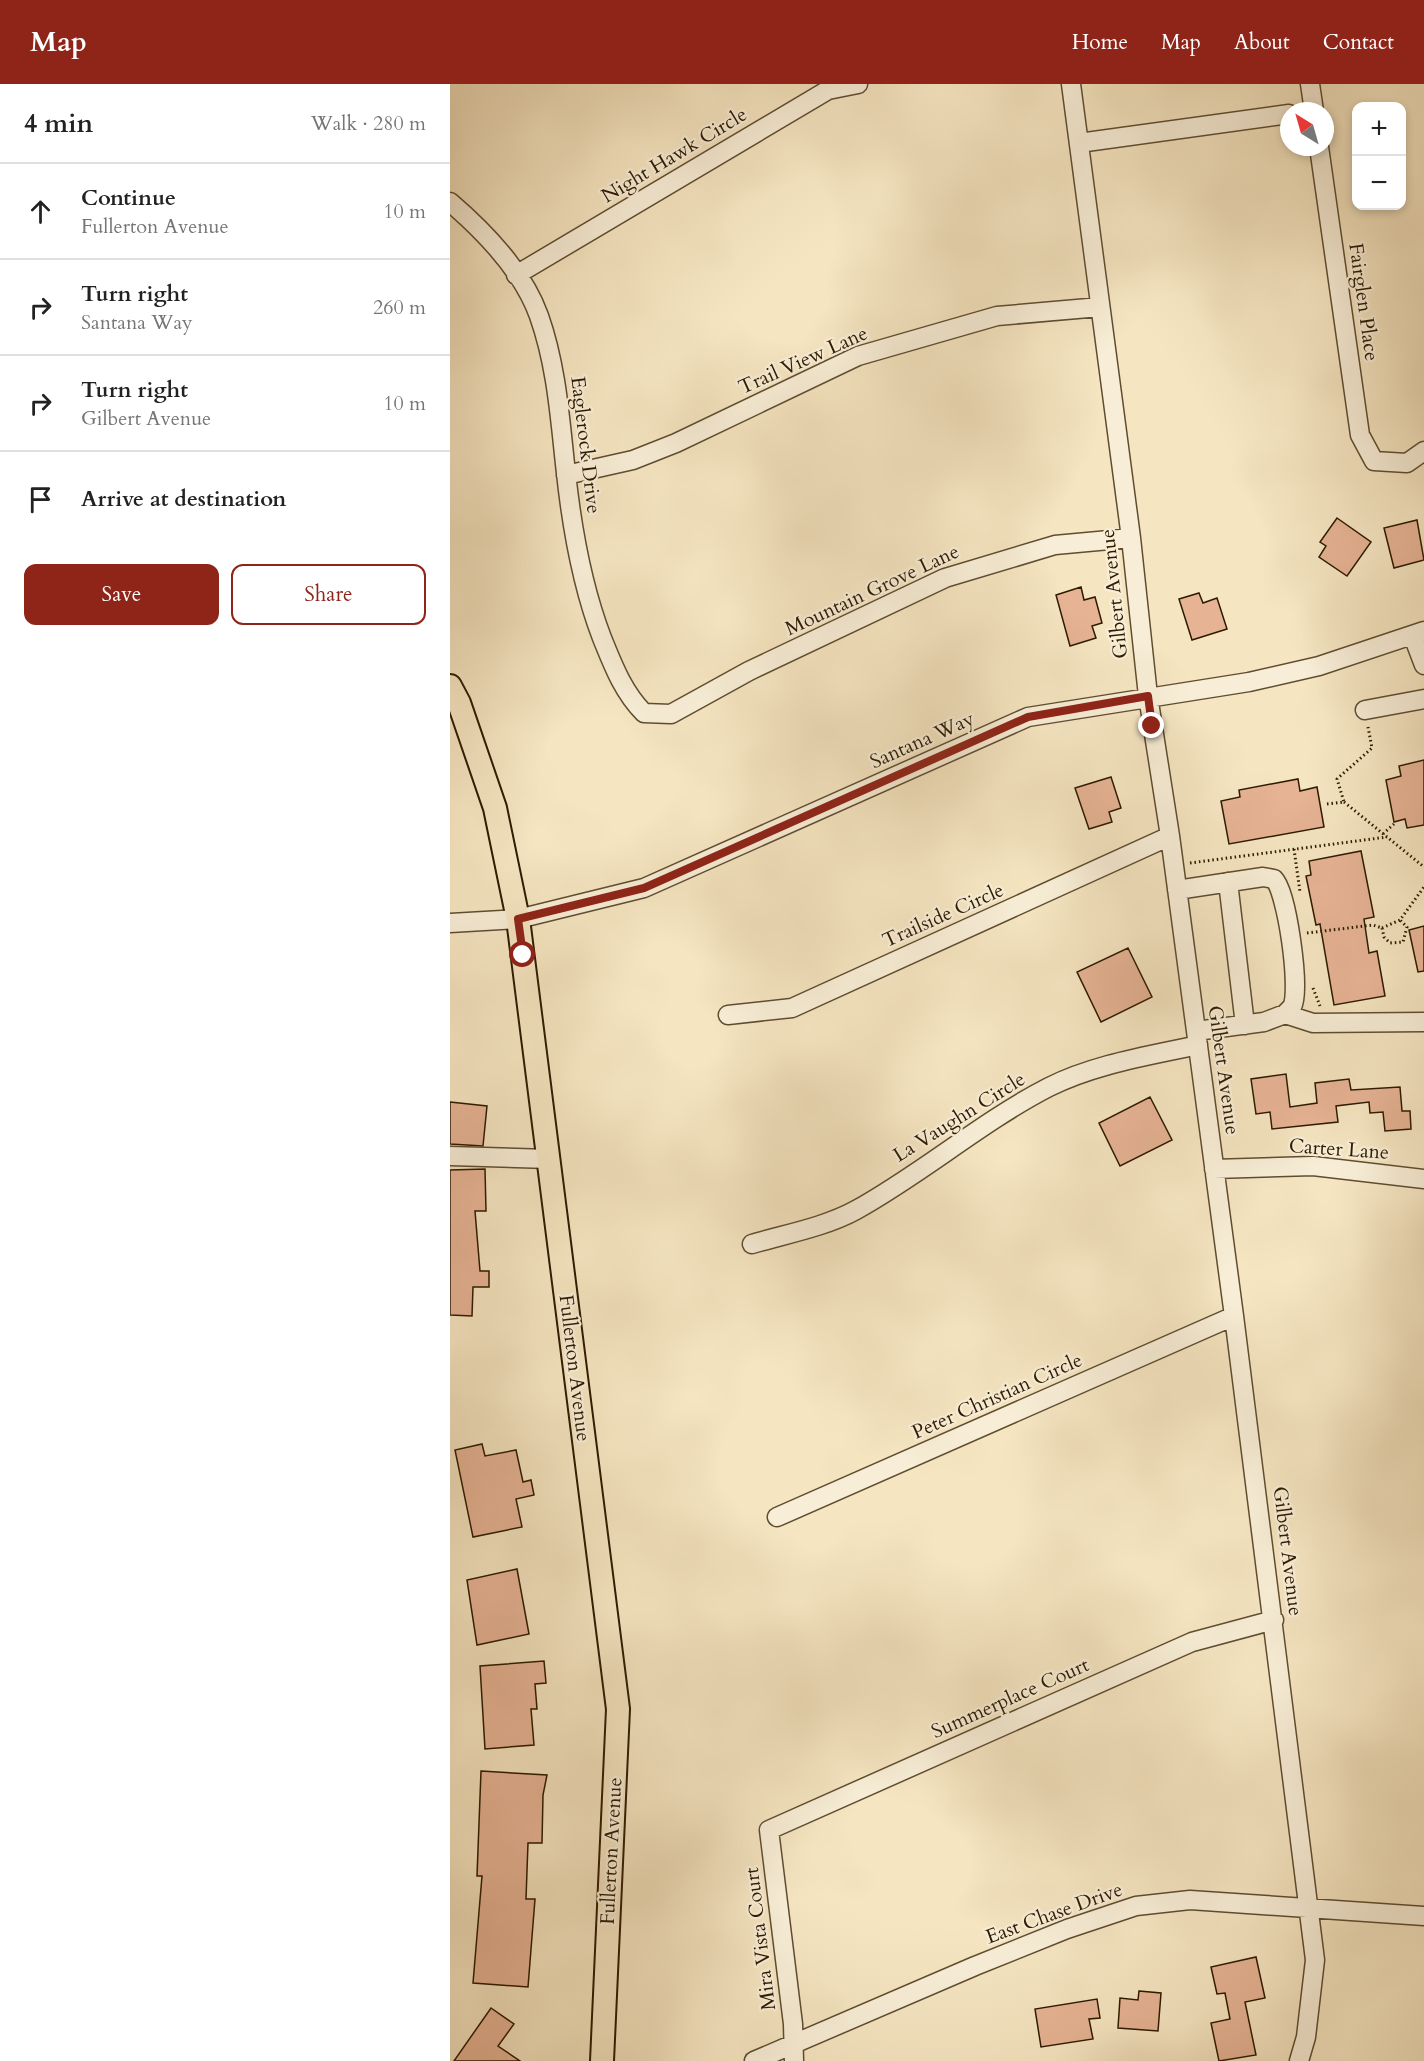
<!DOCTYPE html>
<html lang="en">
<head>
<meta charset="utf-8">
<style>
  body { margin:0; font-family:Cardo,serif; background:#f2f2f2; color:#222 }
  .controls { position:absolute; right:18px; top:18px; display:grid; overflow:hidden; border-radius:12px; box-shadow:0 3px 9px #0003 }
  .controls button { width:54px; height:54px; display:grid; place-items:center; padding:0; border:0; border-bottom:2px solid #e0e0e0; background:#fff; color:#222; font:30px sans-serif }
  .compass { position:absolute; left:830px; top:18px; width:54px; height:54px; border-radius:50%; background:#fff; box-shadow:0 3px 9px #0003; rotate:323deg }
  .stop { position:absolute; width:18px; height:18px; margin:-14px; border:4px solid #8f2418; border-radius:50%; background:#fff }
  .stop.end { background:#8f2418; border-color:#fff; box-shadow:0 2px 6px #0008 }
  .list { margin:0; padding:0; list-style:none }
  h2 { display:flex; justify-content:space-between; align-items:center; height:78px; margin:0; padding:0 24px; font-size:26px }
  h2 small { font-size:20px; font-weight:400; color:#767676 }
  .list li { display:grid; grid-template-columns:39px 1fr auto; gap:18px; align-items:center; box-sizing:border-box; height:96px; padding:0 24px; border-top:2px solid #e0e0e0 }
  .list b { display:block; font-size:22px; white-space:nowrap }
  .list p { margin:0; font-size:20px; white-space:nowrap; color:#767676 }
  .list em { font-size:20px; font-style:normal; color:#767676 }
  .actions { display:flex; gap:12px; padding:18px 24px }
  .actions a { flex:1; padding:14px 0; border:2px solid #8f2418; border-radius:12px; text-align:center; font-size:21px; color:#8f2418 }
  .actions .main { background:#8f2418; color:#fff }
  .icon { flex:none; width:33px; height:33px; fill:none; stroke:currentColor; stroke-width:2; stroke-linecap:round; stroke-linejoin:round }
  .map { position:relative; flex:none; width:974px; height:1977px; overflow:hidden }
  header { display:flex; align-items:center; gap:36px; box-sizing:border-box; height:84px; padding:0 30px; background:#8f2418; color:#fff }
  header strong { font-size:28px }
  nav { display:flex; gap:33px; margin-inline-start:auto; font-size:21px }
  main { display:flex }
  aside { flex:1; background:#fff }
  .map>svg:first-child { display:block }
  .building { fill:#e6b394; stroke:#2d1a00; stroke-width:1.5 }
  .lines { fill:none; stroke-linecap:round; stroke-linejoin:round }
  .minor-casing { stroke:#5f4d30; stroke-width:21 }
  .major-casing { stroke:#2d1a00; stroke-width:26 }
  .path { stroke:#2d1a00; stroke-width:3; stroke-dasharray:1.5 3; stroke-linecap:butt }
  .minor { stroke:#f8eed7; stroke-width:18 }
  .major { stroke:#f5e5c1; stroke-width:22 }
  .route { stroke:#8f2418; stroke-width:8 }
  .labels { text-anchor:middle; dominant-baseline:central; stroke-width:4.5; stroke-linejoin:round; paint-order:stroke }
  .street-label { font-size:20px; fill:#2d1a00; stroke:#f8eed7 }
</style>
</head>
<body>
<header>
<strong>Map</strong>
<nav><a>Home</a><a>Map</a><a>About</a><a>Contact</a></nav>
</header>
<main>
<aside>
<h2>4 min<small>Walk · 280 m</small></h2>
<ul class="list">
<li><svg class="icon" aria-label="ahead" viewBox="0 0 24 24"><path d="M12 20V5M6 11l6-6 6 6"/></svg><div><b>Continue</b><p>Fullerton Avenue</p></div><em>10 m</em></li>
<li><svg class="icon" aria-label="right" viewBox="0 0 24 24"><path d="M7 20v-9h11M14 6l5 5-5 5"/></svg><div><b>Turn right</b><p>Santana Way</p></div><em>260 m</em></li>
<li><svg class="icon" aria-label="right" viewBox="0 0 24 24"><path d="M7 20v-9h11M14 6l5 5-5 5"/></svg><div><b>Turn right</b><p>Gilbert Avenue</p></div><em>10 m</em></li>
<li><svg class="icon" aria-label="arrive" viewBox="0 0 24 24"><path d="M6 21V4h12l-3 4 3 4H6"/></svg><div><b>Arrive at destination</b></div></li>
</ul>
<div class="actions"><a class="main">Save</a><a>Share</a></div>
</aside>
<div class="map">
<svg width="974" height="1977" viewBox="0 0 974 1977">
  <rect width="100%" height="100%" fill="#f5e5c1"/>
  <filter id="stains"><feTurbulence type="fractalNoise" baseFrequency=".00333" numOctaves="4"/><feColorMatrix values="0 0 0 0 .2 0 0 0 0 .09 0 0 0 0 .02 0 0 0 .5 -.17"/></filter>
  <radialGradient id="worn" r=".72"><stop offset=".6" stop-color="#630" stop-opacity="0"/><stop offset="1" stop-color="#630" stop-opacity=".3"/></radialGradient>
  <path class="building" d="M887,434L921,458L897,492L869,473L876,462L870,458Z
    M967,436L974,476L944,484L934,444Z
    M631,503L634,516L645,513L652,539L642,542L646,554L620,562L606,511Z
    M749,509L753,519L767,514L777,545L742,556L729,515Z
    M974,676V741L957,744L955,735L944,738L936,696L951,692L949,682Z
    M661,693L671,724L659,728L662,738L639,745L625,704Z
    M848,695L850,707L867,703L874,743L779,760L771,717L790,713L789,706Z
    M911,767L924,833L914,835L919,869L927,867L935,912L884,921L870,840L866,841L856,792L861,791L859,777Z
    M974,842V887L968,888L959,846Z
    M678,864L702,913L651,938L627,888Z
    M836,990L840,1023L867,1019L865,999L899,995L901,1006L950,1003L952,1027H960L961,1045L935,1047L933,1028L920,1029L919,1018L886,1022L888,1038L822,1045L820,1028L806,1030L801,995Z
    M700,1013L722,1056L670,1082L649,1039Z
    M0,1018L37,1022L33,1062L0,1060Z
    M35,1085L36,1127H25L30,1187H39V1203H23L22,1232L0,1231V1086Z
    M32,1360L35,1372L66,1366L73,1398L81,1396L84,1411L66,1415L72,1443L23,1453L5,1366Z
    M67,1485L79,1550L27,1561L17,1496Z
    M94,1577L96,1599L85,1600L87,1625H81L84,1661L35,1665L30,1582Z
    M31,1687L97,1691L93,1711L92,1759H78L76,1815H85L78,1903L23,1899L32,1792H27Z
    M806,1873L815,1914L795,1918L806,1971L769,1977L761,1939L780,1935L775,1909L767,1910L761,1883Z
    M689,1907L711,1909L708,1947L668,1944L670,1914L688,1916Z
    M647,1915L650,1934L639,1935L643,1955L591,1963L585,1925Z
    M41,1924L64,1940L48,1962L70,1977H4Z"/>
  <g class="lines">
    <g class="minor-casing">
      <path id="minor" d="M621,0L681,454L698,612L720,752L784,1232L865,1876L856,1953L849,1977
        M860,0L864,27
        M629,59L839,30
        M869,63L910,351L924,377L957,379L974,367
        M0,118C35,148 73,187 89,232C107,283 110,336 116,389C122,445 132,502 152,554C163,581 173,608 194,629L221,630L299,587L495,494L605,461L681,454
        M66,191L378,6L408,0
        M116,391L183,376L226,359L408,272L547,232L650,223
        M963,552L974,581
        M915,626L974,615
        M778,798L795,941
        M727,806L813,793L824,795C837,808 851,906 842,923L835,930L814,938L746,947
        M0,839L68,835L194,804L578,633L799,598L869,582L974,547
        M835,930L863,939L974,938
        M278,931L342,924L720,752
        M0,1072L99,1075
        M764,1085L863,1082L974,1095
        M302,1160C336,1150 375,1143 406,1126C473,1089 531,1038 599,1003C645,980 698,972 748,961
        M327,1433L784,1232
        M304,1977L525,1882L617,1845L686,1822L740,1816L974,1832
        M344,1977L343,1940L319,1746L742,1558L824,1536"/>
    </g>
    <g class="major-casing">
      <path id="major" d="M0,602L9,619L45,724L68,835L168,1625L152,1977"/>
    </g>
    <path class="path" d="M894,718L974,783
      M877,720L894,718L887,695L922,664L918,643
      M933,750L944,740
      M844,765L850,808
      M740,779L937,753
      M932,844L950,836L974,803
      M932,844L934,853L940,859L953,858L957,843L950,836
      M857,849L923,841L932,844
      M863,904L870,922"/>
    <use href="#minor" class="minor"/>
    <use href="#major" class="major"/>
  </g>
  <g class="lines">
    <path class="route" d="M73,871L68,835L194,804L578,633L698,612L702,642"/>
  </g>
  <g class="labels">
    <g class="street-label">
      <text transform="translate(224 71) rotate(-31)">Night Hawk Circle</text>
      <text transform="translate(914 218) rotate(82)">Fairglen Place</text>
      <text transform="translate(353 276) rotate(-24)">Trail View Lane</text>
      <text transform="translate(136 361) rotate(83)">Eaglerock Drive</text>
      <text transform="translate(422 506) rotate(-25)">Mountain Grove Lane</text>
      <text transform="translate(664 510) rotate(-96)">Gilbert Avenue</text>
      <text transform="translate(472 656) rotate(-24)">Santana Way</text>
      <text transform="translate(493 831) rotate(-24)">Trailside Circle</text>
      <text transform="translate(774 986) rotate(82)">Gilbert Avenue</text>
      <text transform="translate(509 1033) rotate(-32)">La Vaughn Circle</text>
      <text transform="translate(889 1065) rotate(4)">Carter Lane</text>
      <text transform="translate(125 1284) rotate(83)">Fullerton Avenue</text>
      <text transform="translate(547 1312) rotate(-24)">Peter Christian Circle</text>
      <text transform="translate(838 1467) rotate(83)">Gilbert Avenue</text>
      <text transform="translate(560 1614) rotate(-24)">Summerplace Court</text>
      <text transform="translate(161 1767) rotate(-87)">Fullerton Avenue</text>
      <text transform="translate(604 1829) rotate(-20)">East Chase Drive</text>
      <text transform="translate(310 1855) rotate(-97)">Mira Vista Court</text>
    </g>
  </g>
  <rect width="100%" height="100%" filter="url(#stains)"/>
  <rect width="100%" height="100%" fill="url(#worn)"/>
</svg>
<div class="controls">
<button>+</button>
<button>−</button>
</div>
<svg class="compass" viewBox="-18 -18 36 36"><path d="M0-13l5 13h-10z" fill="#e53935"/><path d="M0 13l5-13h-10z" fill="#767676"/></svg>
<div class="stop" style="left:73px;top:871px"></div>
<div class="stop end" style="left:702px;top:642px"></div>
</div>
</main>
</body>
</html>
